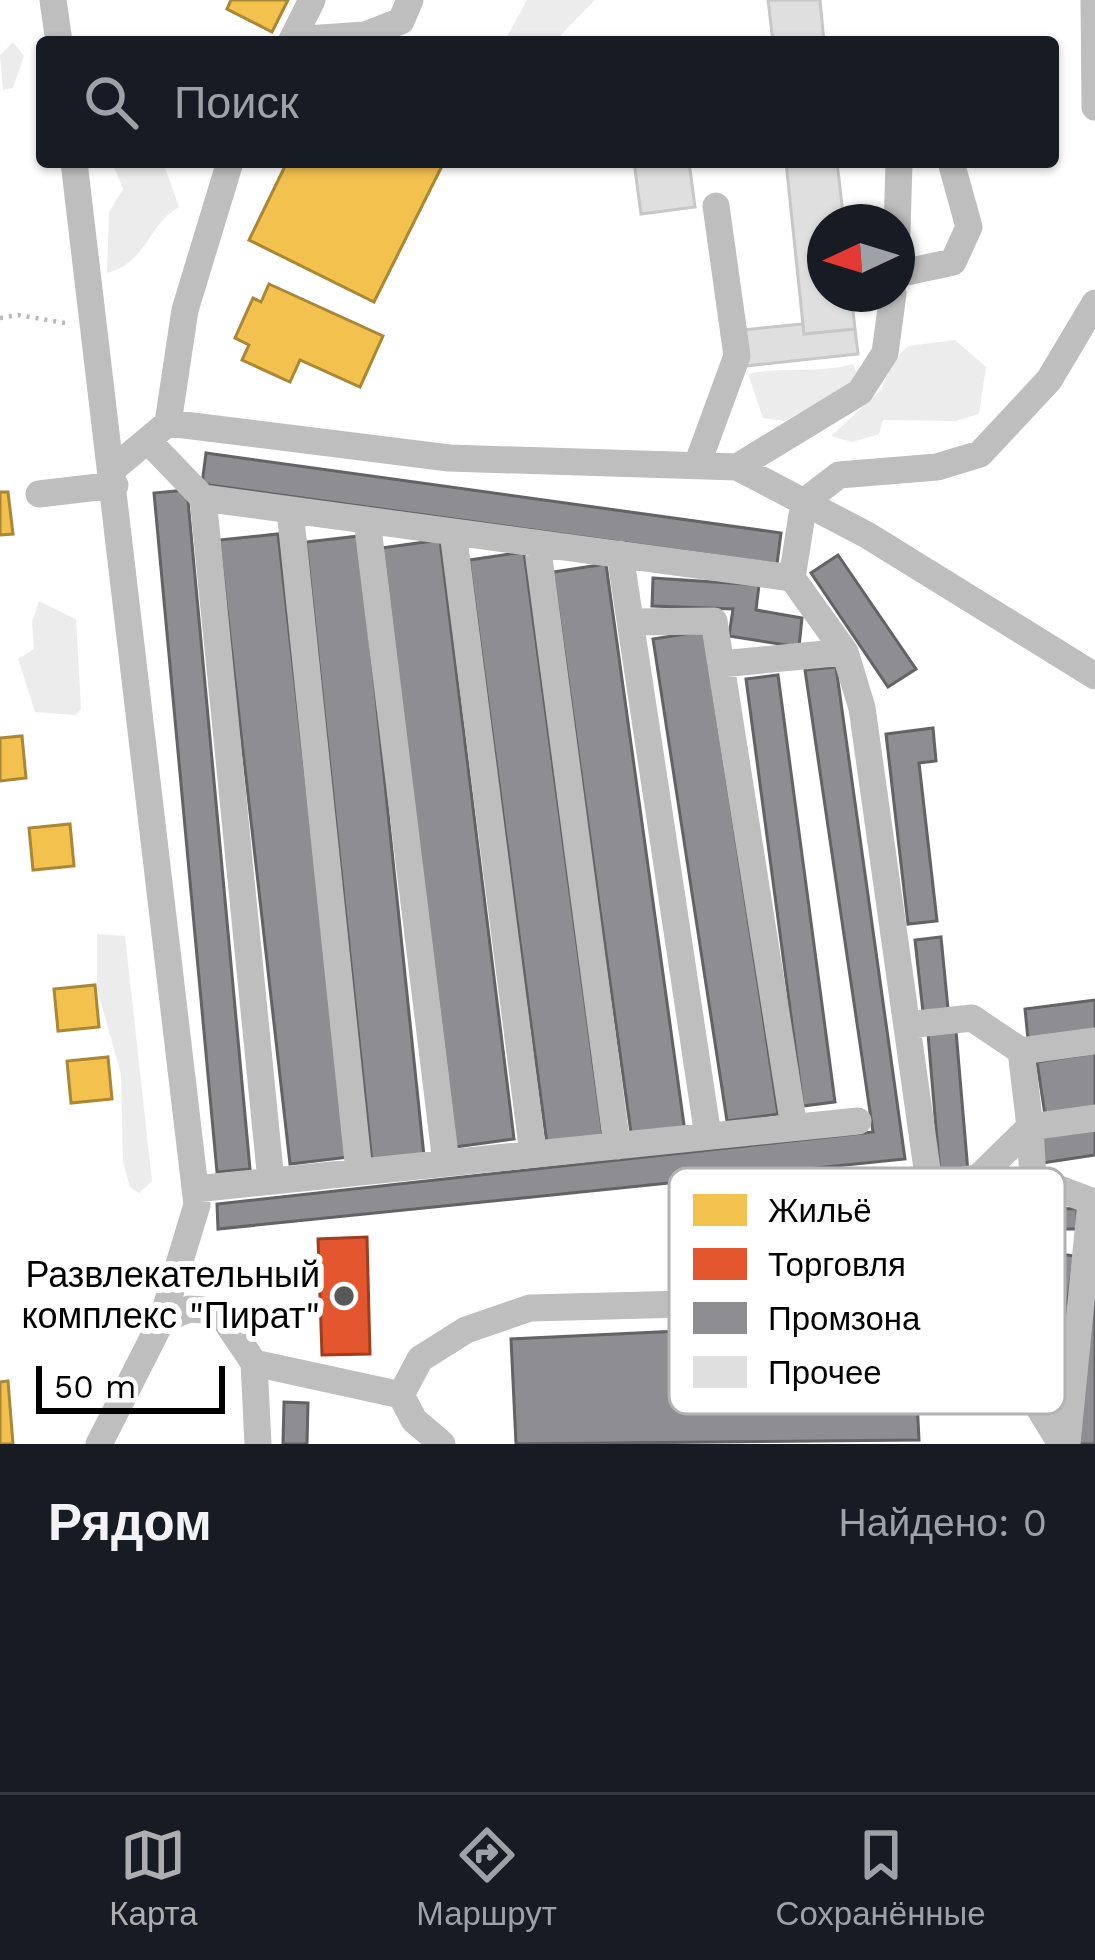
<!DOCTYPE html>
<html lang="ru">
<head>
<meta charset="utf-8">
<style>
  body { margin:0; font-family:"Work Sans",sans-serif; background:#20242c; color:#f1f3f6 }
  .compass { position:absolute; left:807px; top:204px; width:108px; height:108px; border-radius:50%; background:#171b24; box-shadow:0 3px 9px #0004; rotate:266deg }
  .scale { position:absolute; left:36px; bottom:30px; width:189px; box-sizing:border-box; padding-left:12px; border:6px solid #000; border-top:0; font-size:33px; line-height:42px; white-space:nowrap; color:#000; -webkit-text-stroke:9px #fff; paint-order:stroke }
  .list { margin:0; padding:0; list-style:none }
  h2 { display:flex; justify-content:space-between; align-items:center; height:156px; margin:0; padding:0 48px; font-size:51px }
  h2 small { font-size:39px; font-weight:400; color:#9ea1a6 }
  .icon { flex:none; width:66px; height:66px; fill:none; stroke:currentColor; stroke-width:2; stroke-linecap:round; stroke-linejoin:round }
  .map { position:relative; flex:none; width:1095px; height:1444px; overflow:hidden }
  .search { position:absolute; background:#171b24; box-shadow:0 3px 9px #0004; left:36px; right:36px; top:36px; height:132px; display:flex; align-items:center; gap:30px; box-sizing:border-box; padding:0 42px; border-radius:12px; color:#9ea1a6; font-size:45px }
  .sheet { height:348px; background:#171b24 }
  nav { display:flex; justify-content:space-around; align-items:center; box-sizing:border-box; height:168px; border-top:3px solid #363941; background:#171b24; font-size:33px; color:#9ea1a6 }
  nav a { display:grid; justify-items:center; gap:6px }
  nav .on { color:#adaeaf }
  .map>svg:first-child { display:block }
  .green { fill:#ececec }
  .homes { fill:#f2c14e; stroke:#a98737; stroke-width:3 }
  .shops { fill:#e4572e; stroke:#a03d20; stroke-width:3 }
  .industry { fill:#8d8d92; stroke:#636366; stroke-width:3 }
  .building { fill:#dfdfdf; stroke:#c7c7c7; stroke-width:3 }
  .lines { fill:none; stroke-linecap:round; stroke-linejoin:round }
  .path { stroke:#b9b9b9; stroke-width:4.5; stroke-dasharray:3 6; stroke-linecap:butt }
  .minor { stroke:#bebebe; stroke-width:27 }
  .poi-dot { fill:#595959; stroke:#fff; stroke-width:4.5 }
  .labels { text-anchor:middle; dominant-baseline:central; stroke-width:12; stroke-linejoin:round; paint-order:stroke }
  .poi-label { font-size:36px; fill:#000; stroke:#fff; text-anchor:end }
  .key { fill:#fff; stroke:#b2b2b2; stroke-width:3 }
  .key-label { font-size:33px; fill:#000 }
</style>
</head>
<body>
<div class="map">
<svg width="1095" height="1444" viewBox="0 0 1095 1444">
  <rect width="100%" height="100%" fill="#fff"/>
  <path class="green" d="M527,0H595L554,42H504Z
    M13,42L24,56L13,88L3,90L0,55Z
    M112,162H163L179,207C147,225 147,263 107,273L109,212L123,189Z
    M955,340L986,367L979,414L956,421L883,420L879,434L852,442L831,436L882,389L892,362L908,346Z
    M853,364L859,379L785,421L763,418L748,374C784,366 819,374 853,364Z
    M39,601L76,619L81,709L76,715L35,712L18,659L34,649L32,622Z
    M97,934L125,936L152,1181L139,1193L130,1187L123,1162L121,1074L97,989Z"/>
  <path class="homes" d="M231,0H288L272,32L227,9Z
    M287,162H444L374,302L249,240Z
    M269,284L383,336L360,387L300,360L290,382L242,360L249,345L235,338L253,298L261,302Z
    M0,492H8L13,534L0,535Z
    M22,736L26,778L0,781V738Z
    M70,824L74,866L33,870L29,828Z
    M95,985L99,1027L58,1031L54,989Z
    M108,1057L112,1099L71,1103L67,1061Z
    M8,1381L13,1444H0V1382Z"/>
  <path class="shops" d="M367,1237L370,1354L322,1355L318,1239Z"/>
  <path class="industry" d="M206,453L781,533L777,564L202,484Z
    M187,490L250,1169L217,1172L154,493Z
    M278,534L349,1157L290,1164L219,540Z
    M359,536L424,1156L372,1162L306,542Z
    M440,540L514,1139L455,1147L381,548Z
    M524,552L603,1136L547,1144L469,560Z
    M838,555L916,669L888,687L811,573Z
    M606,564L685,1132L632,1140L553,572Z
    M653,578L759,585L756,610L802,618L799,647L729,636L733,609L652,606Z
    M704,631L778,1114L727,1121L653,639Z
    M836,667L905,1159L218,1229L217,1204L873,1132L805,670Z
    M778,675L835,1102L803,1106L746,679Z
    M933,728L936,761L919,763L937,921L908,924L886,734Z
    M941,937L948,1009L923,1012L915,940Z
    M1095,1000V1031L1028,1039L1025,1009Z
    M956,1031L968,1172L940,1175L928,1034Z
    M1095,1053V1107L1045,1115L1037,1062Z
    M1095,1127V1155L1042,1163L1038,1135Z
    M1052,1208L1077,1209V1229H1052Z
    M1048,1252L1074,1256L1061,1349L1035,1345Z
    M1095,1273V1444H1076Z
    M913,1320L919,1440L516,1444L511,1339Z
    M284,1402L308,1403L307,1444H283Z"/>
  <path class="building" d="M768,0H820L824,42H773Z
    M634,162H689L695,207L641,214Z
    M786,162H837L844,222H825V294H851L855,329L804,334Z
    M803,324L804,334L855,329L858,354L746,366L742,330Z"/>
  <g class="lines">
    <path class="path" d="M0,318L18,315L65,323"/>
    <path class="minor" d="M53,0L59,42
      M1094,0L1095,107
      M292,40L365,35L401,21L410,0
      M291,42L312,0
      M74,162L197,1205L162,1320L99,1444
      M897,232L899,162
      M897,274L953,262L969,227L951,162
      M168,423L185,310L230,162
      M150,443L203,498
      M697,465L737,356L716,206
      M737,467L860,392L885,353L893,294
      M113,469L168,423L449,458L737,467L867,535L1095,676
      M39,494L115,485
      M290,510L359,1172
      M367,520L446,1163
      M453,532L533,1154
      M537,543L617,1146
      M620,554L708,1136
      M792,578L804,502L839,475L937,467L980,454L1049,380L1095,303
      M634,622L714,621L794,1127
      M721,664L845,652L862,708L928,1176L941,1185L979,1177L1030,1127L1033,1179L1008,1357L1061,1444
      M907,1025L972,1018L1021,1051L1030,1127L1095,1118
      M1021,1051L1095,1041
      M1033,1179L1091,1201L1067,1444
      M271,1181L203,498L792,578L845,652
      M195,1189L858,1121
      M162,1320L189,1309L219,1311L254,1363L258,1444
      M254,1363L401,1395L420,1359L466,1330L530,1308L876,1299
      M401,1395L414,1420L442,1444"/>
  </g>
  <circle class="poi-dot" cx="344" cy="1296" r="12"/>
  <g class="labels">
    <g class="poi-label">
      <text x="320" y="1275">Развлекательный<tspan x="320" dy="41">комплекс "Пират"</tspan></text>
    </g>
  </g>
  <rect x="669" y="1168" width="396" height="246" rx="18" class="key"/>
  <rect x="693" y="1194" width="54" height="32" fill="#f2c14e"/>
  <rect x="693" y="1248" width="54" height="32" fill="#e4572e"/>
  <rect x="693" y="1302" width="54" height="32" fill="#8d8d92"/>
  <rect x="693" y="1356" width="54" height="32" fill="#dfdfdf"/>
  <g class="key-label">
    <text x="768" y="1222">Жильё</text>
    <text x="768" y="1276">Торговля</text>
    <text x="768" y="1330">Промзона</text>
    <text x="768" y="1384">Прочее</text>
  </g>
</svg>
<svg class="compass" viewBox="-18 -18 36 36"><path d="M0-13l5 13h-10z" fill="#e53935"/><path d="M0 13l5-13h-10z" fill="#9ea1a6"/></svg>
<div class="scale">50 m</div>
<div class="search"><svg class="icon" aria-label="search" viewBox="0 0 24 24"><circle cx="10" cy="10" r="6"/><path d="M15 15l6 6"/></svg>Поиск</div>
</div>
<section class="sheet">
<h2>Рядом<small>Найдено: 0</small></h2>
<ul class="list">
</ul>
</section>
<nav>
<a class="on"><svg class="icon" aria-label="map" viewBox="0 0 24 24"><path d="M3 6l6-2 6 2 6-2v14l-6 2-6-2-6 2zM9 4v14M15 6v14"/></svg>Карта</a>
<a><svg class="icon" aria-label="directions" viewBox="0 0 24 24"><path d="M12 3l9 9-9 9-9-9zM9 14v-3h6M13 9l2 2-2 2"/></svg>Маршрут</a>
<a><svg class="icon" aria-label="saved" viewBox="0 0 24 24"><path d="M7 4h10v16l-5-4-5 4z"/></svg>Сохранённые</a>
</nav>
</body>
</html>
